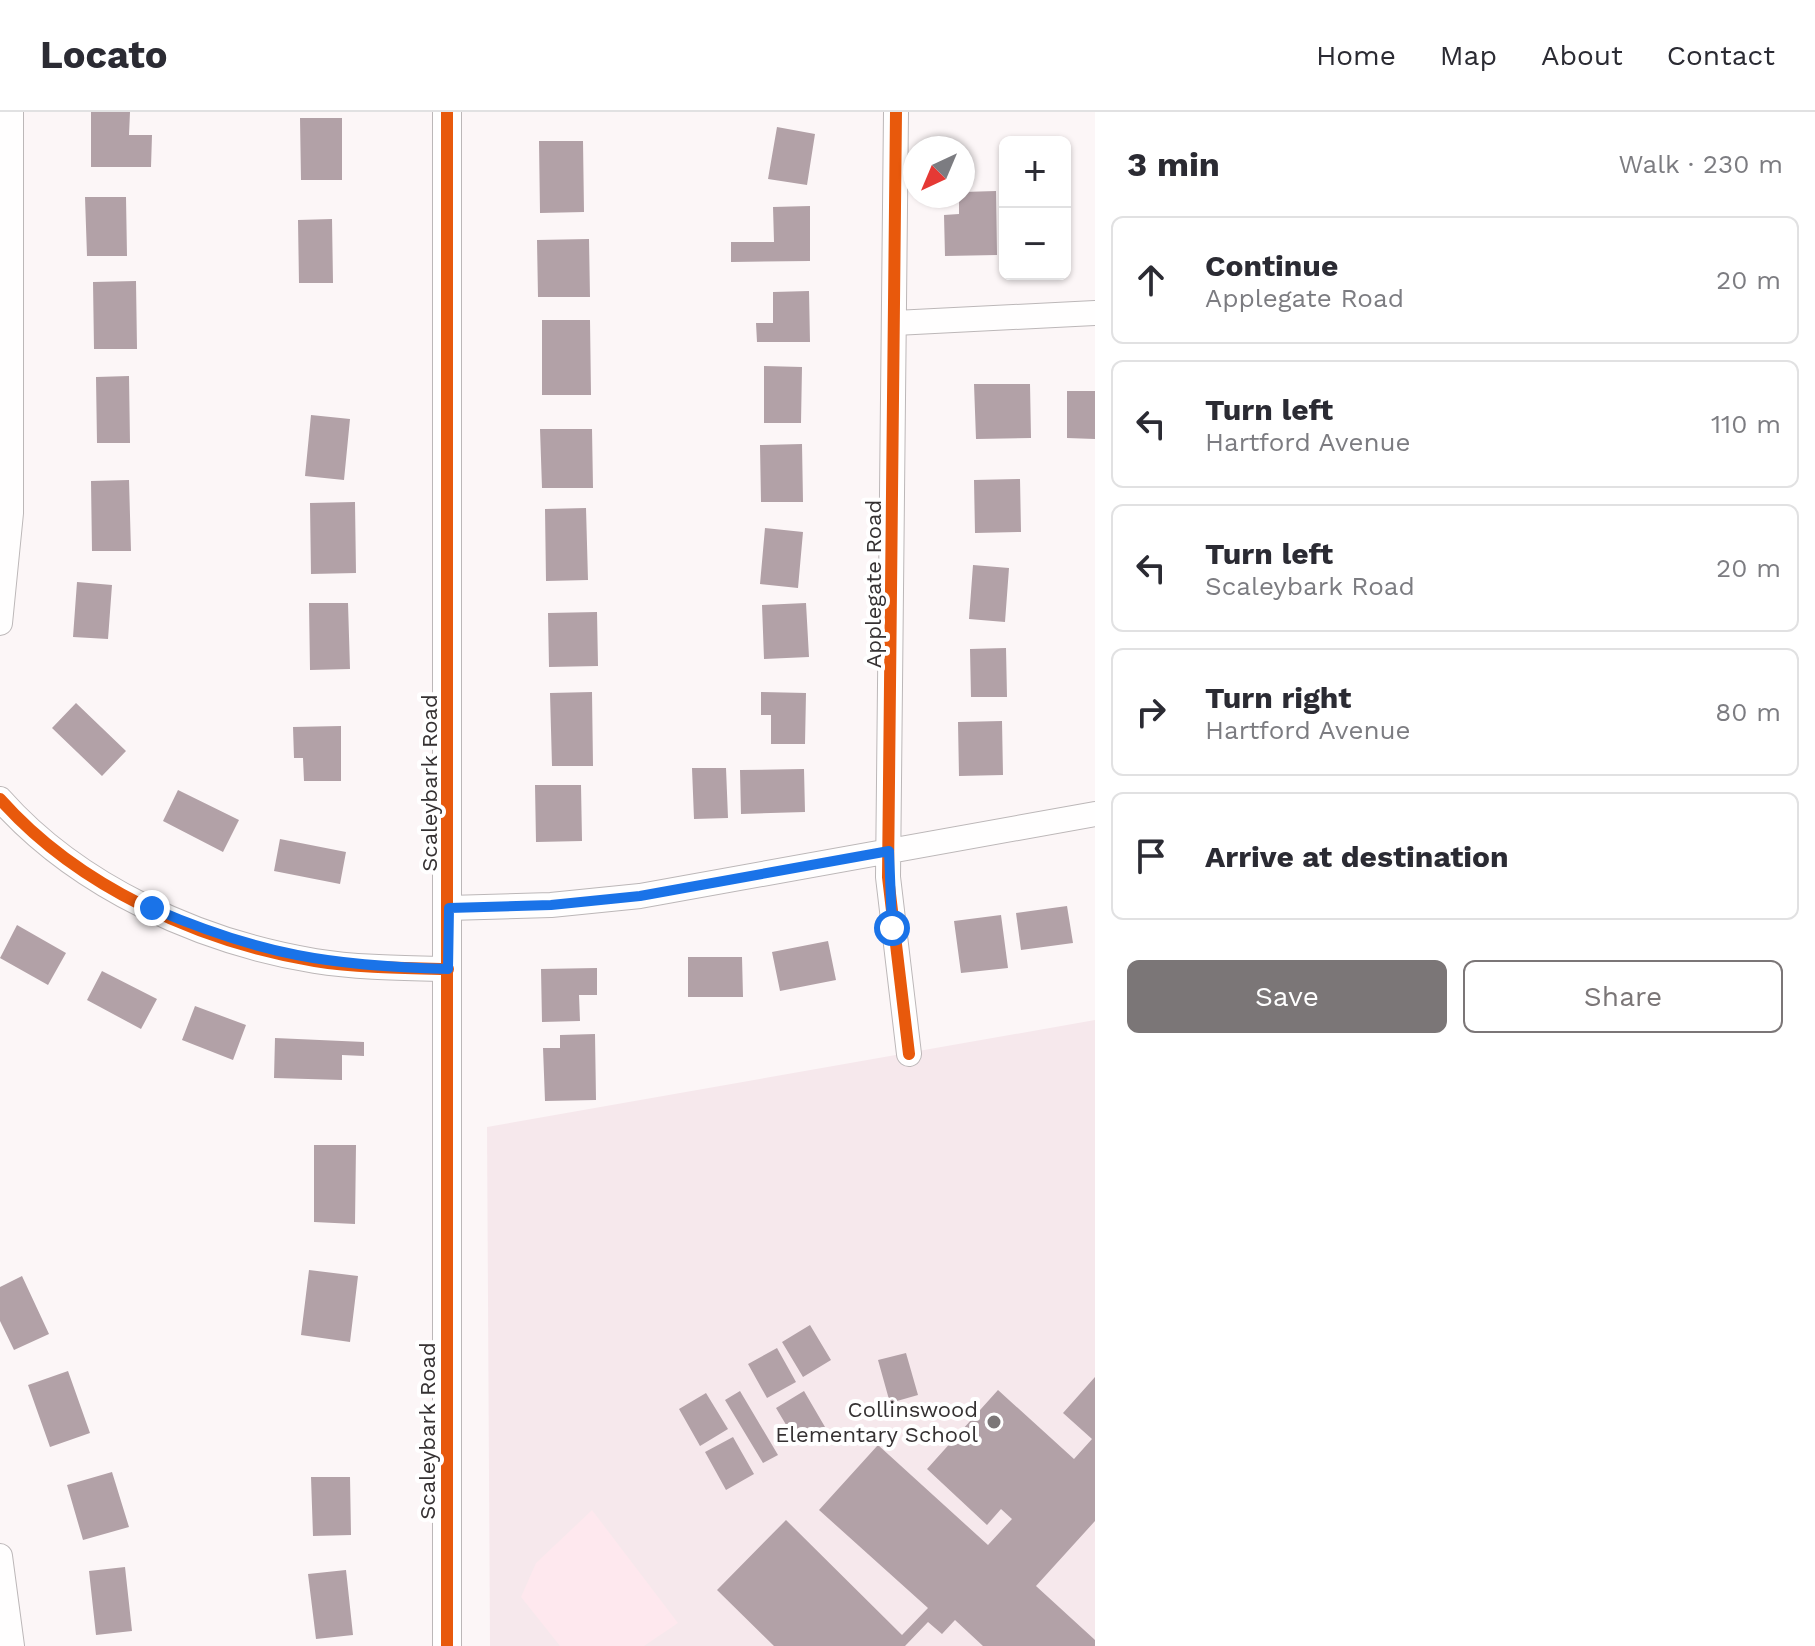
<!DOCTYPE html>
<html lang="en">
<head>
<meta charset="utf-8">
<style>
  body { margin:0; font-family:"Work Sans",sans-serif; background:#f2f2f3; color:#2b2b33 }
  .controls { position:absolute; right:24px; top:24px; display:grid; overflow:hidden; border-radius:12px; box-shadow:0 2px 6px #0004 }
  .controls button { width:72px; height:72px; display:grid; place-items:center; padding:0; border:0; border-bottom:2px solid #e1e1e2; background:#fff; color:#2b2b33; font:40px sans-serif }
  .compass { position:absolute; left:903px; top:24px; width:72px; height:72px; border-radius:50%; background:#fff; box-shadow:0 2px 6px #0004; rotate:224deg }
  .stop { position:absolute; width:24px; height:24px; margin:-18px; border:6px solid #1a73e8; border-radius:50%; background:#fff }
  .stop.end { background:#1a73e8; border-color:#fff; box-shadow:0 2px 8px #0008 }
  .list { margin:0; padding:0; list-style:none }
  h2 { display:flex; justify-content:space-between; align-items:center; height:104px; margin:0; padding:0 32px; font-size:34px }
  h2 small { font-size:26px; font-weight:400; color:#7c7c81 }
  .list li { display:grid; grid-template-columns:52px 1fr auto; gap:24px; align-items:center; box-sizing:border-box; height:128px; margin:0 16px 16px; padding:0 16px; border:2px solid #e1e1e2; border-radius:12px }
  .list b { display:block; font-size:30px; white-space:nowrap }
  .list p { margin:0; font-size:26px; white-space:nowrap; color:#7c7c81 }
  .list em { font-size:26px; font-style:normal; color:#7c7c81 }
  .actions { display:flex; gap:16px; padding:24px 32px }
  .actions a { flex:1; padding:18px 0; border:2px solid #7b7677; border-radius:12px; text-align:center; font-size:28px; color:#7b7677 }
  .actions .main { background:#7b7677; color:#fff }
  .icon { flex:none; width:44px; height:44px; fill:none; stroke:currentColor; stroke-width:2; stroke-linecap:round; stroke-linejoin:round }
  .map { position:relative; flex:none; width:1095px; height:1534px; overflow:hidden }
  header { display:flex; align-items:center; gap:48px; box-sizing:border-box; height:112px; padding:0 40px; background:#fff; border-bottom:2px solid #e1e1e2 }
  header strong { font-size:38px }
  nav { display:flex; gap:44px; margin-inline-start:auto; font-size:28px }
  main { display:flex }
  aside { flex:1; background:#fff }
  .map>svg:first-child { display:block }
  .built { fill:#f6e8ec }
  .green { fill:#fee8ee }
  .building { fill:#b2a1a7 }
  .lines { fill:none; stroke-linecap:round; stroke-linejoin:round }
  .minor-casing { stroke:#bcb7b8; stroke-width:26 }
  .tertiary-casing { stroke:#bcb7b8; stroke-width:30 }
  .minor { stroke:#fffefe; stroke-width:24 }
  .tertiary { stroke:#fffefe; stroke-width:28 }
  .cycleway-casing { stroke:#fff; stroke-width:17 }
  .cycleway { stroke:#e8590c; stroke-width:12 }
  .route { stroke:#1a73e8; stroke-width:10 }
  .poi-dot { fill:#7b7677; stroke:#fff; stroke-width:3 }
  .labels { text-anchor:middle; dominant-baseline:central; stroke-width:8; stroke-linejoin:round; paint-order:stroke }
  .street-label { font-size:22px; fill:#353132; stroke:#fff }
  .poi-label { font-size:22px; fill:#353132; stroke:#fff; text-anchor:end }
</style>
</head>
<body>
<header>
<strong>Locato</strong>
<nav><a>Home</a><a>Map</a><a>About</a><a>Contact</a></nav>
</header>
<main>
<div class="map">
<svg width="1095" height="1534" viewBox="0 0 1095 1534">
  <rect width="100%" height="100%" fill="#fcf6f7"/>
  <path class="built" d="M1095,908V1534H490L487,1015Z"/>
  <path class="green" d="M592,1398L678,1511L644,1534H560L521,1485L536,1451Z"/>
  <path class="building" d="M91,0H130L129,23H152L151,55H91Z
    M300,6H342V68H301Z
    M777,15L815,22L807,73L768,67Z
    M539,29H583L584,100L540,101Z
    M996,79L997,143L945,144L944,103L959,102V84H963V80Z
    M85,85H126L127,144H87Z
    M810,94V149L731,150V130H774L773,95Z
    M332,107L333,171H299L298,108Z
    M589,127L590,185H538L537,128Z
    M136,169L137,237H94L93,170Z
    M809,179L810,230H757L756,211H773V180Z
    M542,208H590L591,283H542Z
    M764,254L802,255L801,311H764Z
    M129,264L130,331H97L96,265Z
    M974,272H1030L1031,326L976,327Z
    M1067,279H1095V327L1067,326Z
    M311,303L350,307L344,368L305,364Z
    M540,317H592L593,376H542Z
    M802,332L803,390H761L760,333Z
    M1020,367L1021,420L975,421L974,368Z
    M129,368L131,439H92L91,369Z
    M355,390L356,461L311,462L310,391Z
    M586,396L588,468L546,469L545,397Z
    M765,416L803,420L798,476L760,472Z
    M973,453L1009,456L1005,510L969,507Z
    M77,470L112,473L108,527L73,525Z
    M309,491H348L350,557L310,558Z
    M806,491L809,545L764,547L762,493Z
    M597,500L598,554L549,555L548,501Z
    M1006,536L1007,585H971L970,537Z
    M592,580L593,654H552L550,581Z
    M761,580L806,581L805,632H771V603H761Z
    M76,591L126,639L102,664L52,616Z
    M1002,609L1003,663L959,664L958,610Z
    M341,614V669H304L303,646H294L293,615Z
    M692,656H726L728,706L694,707Z
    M804,657L805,700L741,702L740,658Z
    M535,673H581L582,729L536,730Z
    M178,678L239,708L223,740L163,709Z
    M280,727L346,740L340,772L274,759Z
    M1067,794L1073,831L1021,838L1016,801Z
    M1001,803L1008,856L961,861L954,809Z
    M17,813L66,841L48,873L0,846Z
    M828,829L836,868L780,879L772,840Z
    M688,845H742L743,885H688Z
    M597,856V883H579L580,909L542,910L541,857Z
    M102,859L157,887L141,917L87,888Z
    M195,894L246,913L233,948L182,928Z
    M595,922L596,988L545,989L543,936H560V923Z
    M275,926L364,930V944L342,943V968L274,966Z
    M314,1033H356L355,1112L314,1110Z
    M309,1158L358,1164L350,1230L301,1223Z
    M22,1164L49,1222L14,1238L0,1209V1175Z
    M810,1213L831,1248L803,1265L782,1230Z
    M777,1236L796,1270L767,1286L748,1252Z
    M906,1241L918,1283L890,1291L878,1248Z
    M68,1259L90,1321L50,1335L28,1273Z
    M1095,1265V1409L1036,1474L1095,1528V1534H983L955,1508L942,1522L928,1510L905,1534H774L717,1478L786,1408L902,1523L928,1496L819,1398L878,1333L988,1433L1012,1407L1001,1397L987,1413L927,1357L998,1278L1074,1347L1092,1327L1063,1301Z
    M740,1279L778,1343L763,1351L725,1288Z
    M804,1279L825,1315L797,1331L776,1296Z
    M706,1281L728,1317L700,1334L679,1297Z
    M733,1325L754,1362L726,1378L705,1340Z
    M112,1360L129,1415L83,1428L67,1373Z
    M311,1365H350L351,1423L313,1424Z
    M125,1455L132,1519L96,1523L89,1459Z
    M346,1458L353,1523L316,1527L308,1462Z"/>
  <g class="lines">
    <g class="minor-casing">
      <path id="minor" d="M896,0L888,765L909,942
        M895,211L1095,201
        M0,511L11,401V0
        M0,687C78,775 200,830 315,849C359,856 404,856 448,857
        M449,796L551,793L640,784L1095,702
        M0,1444L12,1534"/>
    </g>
    <g class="tertiary-casing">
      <path id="tertiary" d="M447,0V1534"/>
    </g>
    <use href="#minor" class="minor"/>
    <use href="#tertiary" class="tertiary"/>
    <g class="cycleway-casing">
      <path id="cycleway" d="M447,0V1534
        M896,0L888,765L909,942
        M0,687C78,775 200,830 315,849C359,856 404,856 448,857"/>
    </g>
    <use href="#cycleway" class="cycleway"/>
  </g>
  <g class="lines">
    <path class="route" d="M152,796C261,843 331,854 448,857L449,796L551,793L640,784L889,739L892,816"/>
  </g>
  <circle class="poi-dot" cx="994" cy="1310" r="8"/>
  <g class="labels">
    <g class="street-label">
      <text transform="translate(873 472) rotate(-90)">Applegate Road</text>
      <text transform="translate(429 671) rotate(-90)">Scaleybark Road</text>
      <text transform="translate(427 1319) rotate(-90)">Scaleybark Road</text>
    </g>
    <g class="poi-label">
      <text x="978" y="1297">Collinswood<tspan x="978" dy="25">Elementary School</tspan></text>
    </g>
  </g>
</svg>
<div class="controls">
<button>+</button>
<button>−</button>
</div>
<svg class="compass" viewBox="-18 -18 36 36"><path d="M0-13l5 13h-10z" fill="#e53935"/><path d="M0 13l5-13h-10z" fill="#7c7c81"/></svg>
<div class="stop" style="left:892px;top:816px"></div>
<div class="stop end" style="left:152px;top:796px"></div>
</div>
<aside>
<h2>3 min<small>Walk · 230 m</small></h2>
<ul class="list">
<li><svg class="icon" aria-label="ahead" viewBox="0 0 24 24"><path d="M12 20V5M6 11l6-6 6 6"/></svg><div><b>Continue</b><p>Applegate Road</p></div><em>20 m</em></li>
<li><svg class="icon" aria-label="left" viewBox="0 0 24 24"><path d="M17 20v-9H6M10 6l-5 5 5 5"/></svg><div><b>Turn left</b><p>Hartford Avenue</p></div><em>110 m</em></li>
<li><svg class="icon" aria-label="left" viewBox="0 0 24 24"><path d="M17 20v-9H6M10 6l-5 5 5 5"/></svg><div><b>Turn left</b><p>Scaleybark Road</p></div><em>20 m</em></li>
<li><svg class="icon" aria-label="right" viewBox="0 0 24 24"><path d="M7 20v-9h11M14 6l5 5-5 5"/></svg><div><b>Turn right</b><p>Hartford Avenue</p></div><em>80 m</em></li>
<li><svg class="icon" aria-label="arrive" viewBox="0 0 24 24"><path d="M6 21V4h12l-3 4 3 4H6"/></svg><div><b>Arrive at destination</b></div></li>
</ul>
<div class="actions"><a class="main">Save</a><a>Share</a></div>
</aside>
</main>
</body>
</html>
